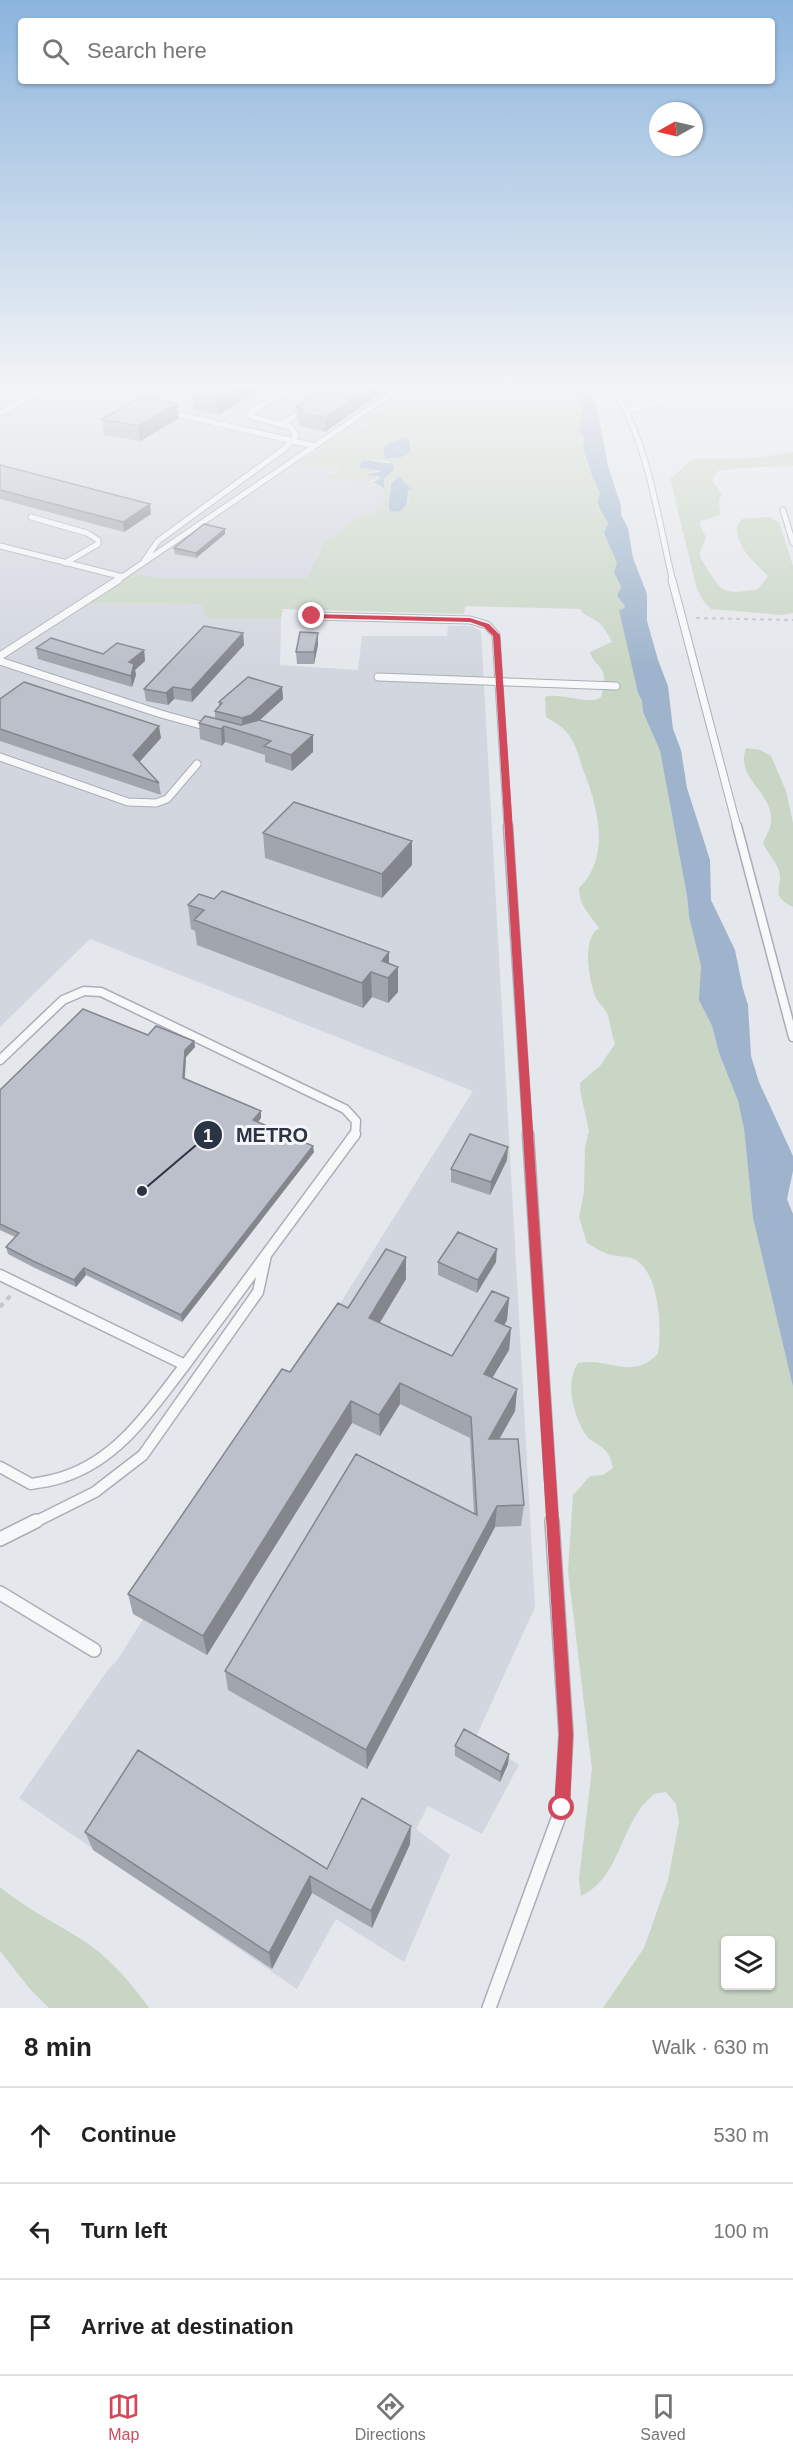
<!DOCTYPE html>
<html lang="en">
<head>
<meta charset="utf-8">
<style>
  body { margin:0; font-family:Helvetica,sans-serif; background:#f6f6f6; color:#222 }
  .controls { position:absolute; right:18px; bottom:18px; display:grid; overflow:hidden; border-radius:6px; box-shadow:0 2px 4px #0004 }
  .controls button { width:54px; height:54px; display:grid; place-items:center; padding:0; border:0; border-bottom:2px solid #e0e0e0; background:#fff; color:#222; font:30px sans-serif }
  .compass { position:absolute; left:649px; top:102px; width:54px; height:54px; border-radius:50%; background:#fff; box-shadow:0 2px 4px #0004; rotate:262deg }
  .stop { position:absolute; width:18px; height:18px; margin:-14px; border:4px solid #d1495b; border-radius:50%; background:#fff }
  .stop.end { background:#d1495b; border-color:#fff; box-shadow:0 2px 6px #0008 }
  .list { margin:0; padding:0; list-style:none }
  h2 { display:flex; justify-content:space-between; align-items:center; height:78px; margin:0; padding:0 24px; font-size:26px }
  h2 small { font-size:20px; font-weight:400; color:#767676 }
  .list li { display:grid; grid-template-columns:39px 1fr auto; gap:18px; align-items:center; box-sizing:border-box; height:96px; padding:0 24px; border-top:2px solid #e0e0e0 }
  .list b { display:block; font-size:22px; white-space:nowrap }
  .list em { font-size:20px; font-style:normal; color:#767676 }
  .icon { flex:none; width:33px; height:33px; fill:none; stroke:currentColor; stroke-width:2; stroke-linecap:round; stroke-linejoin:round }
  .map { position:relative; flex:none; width:793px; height:2008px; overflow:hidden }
  .search { position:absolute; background:#fff; box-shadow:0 2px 4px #0004; left:18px; right:18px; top:18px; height:66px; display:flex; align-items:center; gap:15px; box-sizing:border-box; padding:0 21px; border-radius:6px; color:#767676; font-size:22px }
  .sheet { height:366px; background:#fff }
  nav { display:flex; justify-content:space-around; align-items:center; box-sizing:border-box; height:84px; border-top:2px solid #e0e0e0; background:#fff; font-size:16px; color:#767676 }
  nav a { display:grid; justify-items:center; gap:3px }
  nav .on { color:#d1495b }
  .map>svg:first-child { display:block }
  .built { fill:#d2d6de }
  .green { fill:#c9d6c5; fill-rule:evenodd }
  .water { fill:#9fb4cc }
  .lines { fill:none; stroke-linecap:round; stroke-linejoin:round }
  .lane-far4-casing { stroke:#a9aeb7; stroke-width:7 }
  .lane-far3-casing { stroke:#a9aeb7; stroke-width:9 }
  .lane-far2-casing { stroke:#a9aeb7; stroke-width:11 }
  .lane-far1-casing { stroke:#a9aeb7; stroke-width:13 }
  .lane-casing { stroke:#a9aeb7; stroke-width:16 }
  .path-far1 { stroke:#c2c5cb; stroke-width:2; stroke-dasharray:4 4; stroke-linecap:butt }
  .path { stroke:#c2c5cb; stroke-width:4; stroke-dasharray:5 5; stroke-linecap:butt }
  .lane-far4 { stroke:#f7f8fa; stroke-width:5 }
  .lane-far3 { stroke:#f7f8fa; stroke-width:7 }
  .lane-far2 { stroke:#f7f8fa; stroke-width:8 }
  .lane-far1 { stroke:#f7f8fa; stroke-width:10 }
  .lane { stroke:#f7f8fa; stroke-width:13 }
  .wall { fill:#a1a5ae }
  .shaded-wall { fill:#83868d }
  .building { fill:#bbc0ca; stroke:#83868d; stroke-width:1.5 }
  .route { fill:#d1495b }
  .leader { fill:none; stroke:#2b3445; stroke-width:2 }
  .callout-dot { fill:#2b3445; stroke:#f4f6f9; stroke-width:2 }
  .mark-label { font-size:18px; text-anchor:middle; font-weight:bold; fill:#fff }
  .callout-label { font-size:20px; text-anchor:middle; font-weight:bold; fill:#2b3445; stroke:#f4f6f9; stroke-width:6; stroke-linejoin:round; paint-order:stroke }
</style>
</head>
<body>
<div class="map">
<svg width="793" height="2008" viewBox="0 0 793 2008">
  <rect width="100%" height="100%" fill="#e4e7ec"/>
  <path class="built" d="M0,386H417L418,392L414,396L365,418L369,426L367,429L342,434L303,458L302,465L305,466L329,465L341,470L325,475L338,480L370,481L384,488L383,509L355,519L337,535L327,540L307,578H163L134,574L91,603L202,604L211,617L281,618L280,665L358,670L362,636H447L448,626H471L481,631L535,1607L476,1737L519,1765L482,1834L428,1806L416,1829L450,1855L404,1962L336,1919L297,1989L19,1798L107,1671L118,1659L473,1091L90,939L0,1027Z"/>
  <path class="green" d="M417,386H569L583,405L579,430L584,438L585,456L591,473L600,493L599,507L608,523L604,533L617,563V578L621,587L617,596L625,606L623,609L620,610L638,693L642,701L643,712L660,751L687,896L689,917L701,966L700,1000L712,1026L719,1053L738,1101L744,1129L753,1218L793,1387V2008H603L644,1948L668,1880L679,1822L676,1804L666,1792L654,1794C649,1799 642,1805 638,1812C619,1840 615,1880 581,1896L579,1879L592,1769L568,1571L573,1495L590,1476L603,1475L613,1468C608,1441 593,1448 584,1432C573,1413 565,1382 578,1363C609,1357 630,1381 658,1354C662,1330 660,1275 636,1260C629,1256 621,1257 613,1255C604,1254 596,1248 587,1243L579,1217L584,1192L585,1147L589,1131L580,1090V1083L600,1066L615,1044C611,1034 611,1023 607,1013C604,1007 599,1004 596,998C589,981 581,939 599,928C590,915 579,905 579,888C611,857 598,808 584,772C579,759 577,745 568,734C562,726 554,722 546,717L545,697C558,691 600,709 602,694C603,691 601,688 602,684C603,680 605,680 604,676C603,665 592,663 590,652L612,642C609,636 603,625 597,621C590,616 585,617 580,609L465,606L464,614L283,609L281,618H212L205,615L202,604L90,603L134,574L163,578H307L326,540L337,535L355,519L383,509L384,479L394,470L388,461L373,460L360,464V468L382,469L366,474L380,479C367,483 336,482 324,476L339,471L341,469C329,462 315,468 302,465L300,461L342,434L367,429L369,426L365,418L414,396L418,392ZM398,439H409V448L397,458H385L383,449ZM394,478L404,480L411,489L407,492L409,500L402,509H389L388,506L391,483ZM726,1940H770V1986H726Z
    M793,452V466L737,468L718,471L712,480L722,495L719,500L720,515L701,521L700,526L706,537L700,553L701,559C722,591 718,596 758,589L768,576C754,562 736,548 737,525L742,519L769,517L779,522L793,566V613L781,615L711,609L704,602L697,589L670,479L693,459L756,458Z
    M746,748L760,750L771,756L786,791L793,823V907C766,894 786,887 778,868C774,859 767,852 763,843C766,836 771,828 771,821C773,792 735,779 746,748Z
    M0,1887C25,1908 54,1922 81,1939C108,1956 131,1982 149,2008H49L29,1988L0,1951Z"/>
  <path class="water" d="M569,386H588L597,409L608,466L621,506V515L628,528L633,558L647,594V621L658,660L668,686L673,729L681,750L687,788L710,860L711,900L735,950L743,989L748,1005L751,1056L759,1082L793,1156V1171L787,1199L793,1214V1387L753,1218L744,1129L738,1101L719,1053L712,1026L699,1000L701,966L689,917L687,896L660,751L643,712L642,701L638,693L619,610L623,609L625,606L617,596L621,587L614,572L617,563L604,533L608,523L599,507L598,501L600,493L591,473L583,448L584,438L579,430L583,405Z
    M406,437L409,440C409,444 411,447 410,451C407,459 392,458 385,458L383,449L389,443Z
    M365,460L393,464L394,470L384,479V488L373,482L380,479L379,477L364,475L382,471L360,468V464Z
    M399,476L412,490H408C407,500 409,507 398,512L390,511C386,502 392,492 391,483Z"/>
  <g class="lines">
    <g class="lane-far4-casing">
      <path id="lane-far4" d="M612,386C649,444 657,516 673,582
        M628,411L719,386
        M0,413L52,386
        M181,415L315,446
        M282,424L305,410
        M783,510L793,543
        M31,517L87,533L98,540V544L65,563
        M0,546L123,577
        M143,563L158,541L284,449L296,436L291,427L253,417L250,415L252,412C276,396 296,381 325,393L323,398
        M115,582L391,394L390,390L382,386"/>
    </g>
    <g class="lane-far3-casing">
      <path id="lane-far3" d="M672,580L737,827
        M312,616L470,620L487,625L496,635L508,827
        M0,656L118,580
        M0,661L161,714L208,727
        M378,677L616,686
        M0,757L128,802L156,803L167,799L197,764"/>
    </g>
    <g class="lane-far2-casing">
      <path id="lane-far2" d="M508,826L528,1136
        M737,826L793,1037
        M0,1060L63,1000L84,991L101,992L345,1109L356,1121L355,1136"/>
    </g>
    <g class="lane-far1-casing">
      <path id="lane-far1" d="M528,1134L553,1523
        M0,1275L185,1365C151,1409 119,1459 63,1477C53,1481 41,1482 31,1484L0,1467
        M185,1365L355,1134
        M33,1523L95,1492L143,1455L258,1292L266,1255"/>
    </g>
    <g class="lane-casing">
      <path id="lane" d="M0,1539L36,1521
        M0,1593L94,1650
        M489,2008L562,1808L566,1734L552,1521"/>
    </g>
    <path class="path-far1" d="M696,618L793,620"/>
    <path class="path" d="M0,1307L12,1294"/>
    <use href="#lane-far4" class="lane-far4"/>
    <use href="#lane-far3" class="lane-far3"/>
    <use href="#lane-far2" class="lane-far2"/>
    <use href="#lane-far1" class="lane-far1"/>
    <use href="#lane" class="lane"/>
  </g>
  <path class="wall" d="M267,386L218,415L194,410L193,395Z
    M381,393L325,432L299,426V421H297L296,407Z
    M102,419H178L140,441L104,435Z
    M0,465L151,514L124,532L0,499Z
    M225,534L196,558L175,554L174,548Z
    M243,633L244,645L192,702L174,699L168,705L146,701L144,689Z
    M318,645L314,664H297L296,652Z
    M36,648L103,654L144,650L145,661L135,670L136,675L132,687L38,659Z
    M282,687L283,699L260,720L313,752L292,771L265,762V755L225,742L222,746L200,739L199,723L215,719V711L219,706V702Z
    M0,699L161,738L139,762L159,783L161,795L0,741Z
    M263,833L412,841V865L382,898L265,858Z
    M214,899L389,952V963L398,967V992L388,1003L372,997L363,1008L197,945L195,931L191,929L188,905Z
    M148,1035L194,1041L195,1047L186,1057L185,1078L261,1118L258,1122L314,1152L182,1322L86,1275L76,1287L35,1268L8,1254L6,1247L15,1237L0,1230V1090Z
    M507,1160L490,1195L451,1182V1169Z
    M438,1262H496L477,1293L438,1275Z
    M406,1279L380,1323L452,1356L509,1298L507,1320L504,1325L511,1328L509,1350L492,1378L517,1389L515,1411L499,1439L524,1505L521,1526L495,1527L367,1769L228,1690L225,1671L474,1513L470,1438L400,1404L380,1436L352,1423L207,1655L133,1614L128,1594L290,1372L348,1308Z
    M455,1746L509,1754L508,1764L500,1782L455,1756Z
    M85,1832L327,1869L410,1844L372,1928L312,1893L272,1969L93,1850Z"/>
  <path class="shaded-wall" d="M241,386H267L218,415L216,400Z
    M372,386H380L381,393L325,432V418Z
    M177,404L178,419L140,441L138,426Z
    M150,504L151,514L124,532L123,522Z
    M225,529V534L196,558V553Z
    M243,633L244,645L192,702L191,690Z
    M318,633V645L314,664V652Z
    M144,650L145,661L135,670L136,675L132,687L129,662Z
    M173,687L174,699L168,705L166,693Z
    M282,687L283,699L252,727L243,730L242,718Z
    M159,726L161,738L135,767L133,755Z
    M224,726L225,742L222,746L221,729Z
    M313,735V752L292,771L291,755Z
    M412,841V865L382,898V874Z
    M389,952V977L382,961Z
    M398,967V992L388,1003V978Z
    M371,972L372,997L363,1008L362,983Z
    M194,1041L195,1047L186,1057L184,1084L183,1078L185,1050Z
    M261,1111V1118L254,1127L253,1120Z
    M313,1146L314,1152L182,1322L181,1315Z
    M508,1147L507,1160L490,1195L491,1182Z
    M497,1249L496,1262L477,1293L478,1280Z
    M406,1257V1279L369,1340V1318Z
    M84,1268L86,1275L76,1287L74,1280Z
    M509,1298L507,1320L494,1343L495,1321Z
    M511,1328L509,1350L482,1395L484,1374Z
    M400,1383V1404L380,1436L379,1415Z
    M517,1389L515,1411L487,1461L489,1439Z
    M351,1401L352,1423L207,1655L203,1636Z
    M497,1506L495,1527L367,1769L366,1750Z
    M509,1754L508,1764L500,1782L501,1772Z
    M411,1826L410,1844L372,1928L371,1911Z
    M310,1876L312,1893L272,1969L269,1953Z"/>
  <path class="building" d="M209,386H241L216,400L193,395Z
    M329,386H372L325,418L298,412L304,409L296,407Z
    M143,396L177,404L138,426L102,419Z
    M0,465L150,504L123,522L0,490Z
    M204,524L225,529L196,553L174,548Z
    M204,626L243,633L191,690L173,687L166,693L144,689Z
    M300,632L318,633L314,652H296Z
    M51,638L103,654L117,643L144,650L129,662L134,664L131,676L36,648Z
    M248,677L282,687L251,715L242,718L215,711L222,703L219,702Z
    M24,682L159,726L133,755L159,783L0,729V699Z
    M205,716L241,725L259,720L313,735L291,755L264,746L271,741L224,726L221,729L199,723Z
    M294,802L412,841L382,874L263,833Z
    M222,891L389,952L382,961L398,967L388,978L371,972L362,983L194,920L204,910L188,905L199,894L214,899Z
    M83,1009L148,1035L156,1026L194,1041L185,1050L183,1078L261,1111L253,1120L313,1146L181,1315L84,1268L74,1280L33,1261L6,1247L19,1233L0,1224V1090Z
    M470,1134L508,1147L491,1182L451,1169Z
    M458,1232L497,1249L478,1280L438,1262Z
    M386,1249L406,1257L369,1318L452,1356L492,1291L509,1298L495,1321L511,1328L484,1374L517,1389L489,1439H518L524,1505L497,1506L366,1750L225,1671L356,1454L477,1515L471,1417L400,1383L379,1415L351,1401L203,1636L128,1594L282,1369L290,1372L338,1303L348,1308Z
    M464,1729L509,1754L501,1772L455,1746Z
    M138,1750L327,1869L362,1798L411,1826L371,1911L310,1876L269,1953L85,1832Z"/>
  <linearGradient id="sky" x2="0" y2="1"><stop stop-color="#8bb4dd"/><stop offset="0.58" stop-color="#f3f4f6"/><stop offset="1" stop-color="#f3f4f6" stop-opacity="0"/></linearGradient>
  <rect width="793" height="667" fill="url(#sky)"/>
  <path class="route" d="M312,614L470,618L489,624L500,635L573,1734L570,1808L567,1813L562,1816L556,1813L554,1808L559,1734L493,636L484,627L470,622L310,618Z"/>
  <path class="leader" d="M142 1191L208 1135"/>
  <g class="callout-dot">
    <circle cx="142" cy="1191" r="6"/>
    <circle cx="208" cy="1135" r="15"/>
  </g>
  <g class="mark-label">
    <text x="208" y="1142">1</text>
  </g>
  <g class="callout-label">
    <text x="272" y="1142">METRO</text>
  </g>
</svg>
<div class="controls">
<button><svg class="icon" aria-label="layers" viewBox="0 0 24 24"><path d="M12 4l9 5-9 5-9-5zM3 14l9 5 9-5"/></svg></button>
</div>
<svg class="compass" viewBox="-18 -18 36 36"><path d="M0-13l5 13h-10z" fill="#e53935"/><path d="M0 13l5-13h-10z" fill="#767676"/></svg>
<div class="stop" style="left:562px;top:1808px"></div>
<div class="stop end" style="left:312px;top:616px"></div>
<div class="search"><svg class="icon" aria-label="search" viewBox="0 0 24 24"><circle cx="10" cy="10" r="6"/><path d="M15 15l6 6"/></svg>Search here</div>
</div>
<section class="sheet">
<h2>8 min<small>Walk · 630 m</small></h2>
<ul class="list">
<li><svg class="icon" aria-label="ahead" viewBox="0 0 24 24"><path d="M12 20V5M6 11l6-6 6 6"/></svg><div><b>Continue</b></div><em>530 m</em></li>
<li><svg class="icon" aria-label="left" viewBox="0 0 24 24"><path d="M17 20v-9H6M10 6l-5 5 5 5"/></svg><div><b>Turn left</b></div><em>100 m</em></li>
<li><svg class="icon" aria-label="arrive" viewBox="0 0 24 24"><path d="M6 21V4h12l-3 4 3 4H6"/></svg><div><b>Arrive at destination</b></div></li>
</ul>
</section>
<nav>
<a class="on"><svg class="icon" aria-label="map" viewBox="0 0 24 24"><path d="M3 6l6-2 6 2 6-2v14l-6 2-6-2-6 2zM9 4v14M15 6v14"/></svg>Map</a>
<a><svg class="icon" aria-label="directions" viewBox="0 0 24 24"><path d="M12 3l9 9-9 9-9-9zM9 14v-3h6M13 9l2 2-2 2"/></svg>Directions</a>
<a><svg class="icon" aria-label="saved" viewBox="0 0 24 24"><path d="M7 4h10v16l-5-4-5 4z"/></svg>Saved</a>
</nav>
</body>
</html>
